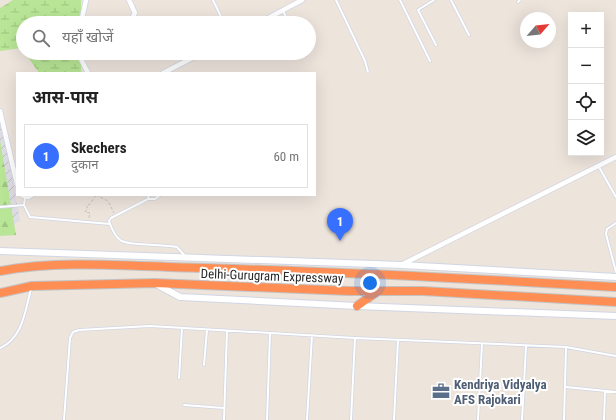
<!DOCTYPE html>
<html lang="hi">
<head>
<meta charset="utf-8">
<style>
  body { margin:0; font-family:"Roboto Condensed","Noto Sans Devanagari",sans-serif; background:#f2f2f2; color:#222 }
  .controls { position:absolute; right:12px; top:12px; display:grid; overflow:hidden; border-radius:0px; box-shadow:0 4px 16px #0002 }
  .controls button { width:36px; height:36px; display:grid; place-items:center; padding:0; border:0; border-bottom:1px solid #e0e0e0; background:#fff; color:#222; font:20px sans-serif }
  .compass { position:absolute; left:520px; top:12px; width:36px; height:36px; border-radius:50%; background:#fff; box-shadow:0 4px 16px #0002; rotate:62deg }
  .you { position:absolute; left:370px; top:283px; width:14px; height:14px; margin:-10px; border:3px solid #fff; border-radius:50%; background:#1a73e8; box-shadow:0 0 0 6px #1a73e833 }
  .badge { display:grid; place-items:center; width:26px; height:26px; border-radius:50%; background:#376fff; color:#fff; font-size:13px; font-weight:700 }
  .pin { position:absolute; translate:-50% -33px; filter:drop-shadow(0 1px 2px #0008) }
  .pin::after { content:''; position:absolute; top:21px; width:14px; height:12px; background:inherit; clip-path:polygon(0 0,100% 0,50% 100%) }
  .list { margin:0; padding:0; list-style:none }
  h2 { display:flex; justify-content:space-between; align-items:center; height:52px; margin:0; padding:0 16px; font-size:17px }
  h2 small { font-size:13px; font-weight:400; color:#767676 }
  .list li { display:grid; grid-template-columns:26px 1fr auto; gap:12px; align-items:center; box-sizing:border-box; height:64px; margin:0 8px 8px; padding:0 8px; border:1px solid #e0e0e0; border-radius:0px }
  .list b { display:block; font-size:15px; white-space:nowrap }
  .list p { margin:0; font-size:13px; white-space:nowrap; color:#767676 }
  .list em { font-size:13px; font-style:normal; color:#767676 }
  .icon { flex:none; width:22px; height:22px; fill:none; stroke:currentColor; stroke-width:2; stroke-linecap:round; stroke-linejoin:round }
  .map { position:relative; flex:none; width:616px; height:420px; overflow:hidden }
  .search { position:absolute; background:#fff; box-shadow:0 4px 16px #0002; left:16px; top:16px; width:300px; height:44px; display:flex; align-items:center; gap:10px; box-sizing:border-box; padding:0 14px; border-radius:22px; color:#767676; font-size:15px }
  .panel { position:absolute; background:#fff; box-shadow:0 4px 16px #0002; left:16px; top:72px; width:300px; height:124px; border-radius:0px }
  .map>svg:first-child { display:block }
  .industrial { fill:url(#industrial-furrows) }
  .forest { fill:url(#forest-firs) }
  .wetland { fill:url(#wetland-marsh) }
  .lines { fill:none; stroke-linecap:round; stroke-linejoin:round }
  .service-casing { stroke:#d1d6e4; stroke-width:3.5 }
  .minor-casing { stroke:#d1d6e4; stroke-width:6 }
  .secondary-casing { stroke:#d1d6e4; stroke-width:8 }
  .motorway-casing { stroke:#c3c3c3; stroke-width:10 }
  .path { stroke:#c3c3c3; stroke-width:1; stroke-dasharray:3 2; stroke-linecap:butt }
  .service { stroke:#fff; stroke-width:2 }
  .minor { stroke:#fff; stroke-width:4.5 }
  .secondary { stroke:#fff; stroke-width:6 }
  .motorway { stroke:#ff8e55; stroke-width:8 }
  .labels { text-anchor:middle; dominant-baseline:central; stroke-width:4; stroke-linejoin:round; paint-order:stroke }
  .street-label { font-size:13px; fill:#2a2a2a; stroke:#fff }
  .service-label { font-size:13px; font-weight:bold; fill:#4e5e75; stroke:#fff; text-anchor:start }
</style>
</head>
<body>
<div class="map">
<svg width="616" height="420" viewBox="0 0 616 420">
  <defs>
    <pattern id="industrial-furrows" width="10" height="10" patternUnits="userSpaceOnUse"><rect width="10" height="10" fill="#dedde5"/><path d="M-1 1l2-2M0 10L10 0M9 11l2-2" fill="none" stroke="#bfbec5"/></pattern>
    <pattern id="forest-firs" width="22" height="20" patternUnits="userSpaceOnUse"><rect width="22" height="20" fill="#b9e696"/><path d="M5 1l3.5 6h-7zM16 11l3.5 6h-7z" fill="#9fc581"/></pattern>
    <pattern id="wetland-marsh" width="20" height="14" patternUnits="userSpaceOnUse"><rect width="20" height="14" fill="#b9e696"/><path d="M1 5h8M5 5V1M11 12h8M15 12V8" fill="none" stroke="#9fc581"/></pattern>
  </defs>
  <rect width="100%" height="100%" fill="#ede4dc"/>
  <path class="industrial" d="M0,109L20,220L0,235Z"/>
  <path class="forest" d="M0,140L16,235L0,236Z"/>
  <path class="wetland" d="M13,0H81V23H23V50L21,48L0,51V8Z
    M25,53H81V73H39Z"/>
  <g class="lines">
    <g class="service-casing">
      <path id="service" d="M213,0L224,23
        M336,0L365,61L368,72
        M400,0L430,61
        M434,0L418,10L436,45
        M451,0L469,35
        M518,2L520,0
        M283,11L289,23
        M305,53L306,55
        M599,167L616,197
        M149,195L148,199L111,218L109,221C111,227 115,236 120,240C127,246 165,244 177,247L185,256
        M25,197L24,205L30,217L110,224
        M148,199H155L160,195
        M0,207L24,205
        M616,223L607,229L606,234L616,272
        M0,348C23,338 25,311 31,289
        M204,365L207,330
        M179,378L182,328
        M566,387L616,392
        M184,405L224,408
        M64,420L70,338L73,332L79,330L150,326L355,338L566,347L616,356
        M224,420L227,331
        M267,420L270,333
        M307,420L312,335
        M351,420L355,338
        M394,420L398,340
        M478,420L482,344
        M522,420L526,346
        M564,420L566,347
        M604,420L605,391"/>
    </g>
    <g class="minor-casing">
      <path id="minor" d="M81,23L86,0
        M123,23L131,20L135,13L129,0
        M259,23L302,0
        M78,53L88,73
        M163,73L202,53
        M0,111L17,184
        M22,195L28,197L32,195
        M403,264L616,157"/>
    </g>
    <g class="secondary-casing">
      <path id="secondary" d="M0,251L402,265L616,277
        M156,284L180,297L357,306L616,316"/>
    </g>
    <g class="motorway-casing">
      <path id="motorway" d="M0,271C66,259 137,267 204,268C341,272 479,279 616,287
        M0,293L32,286L155,283L349,291H423L616,302
        M357,306L378,291"/>
    </g>
    <path class="path" d="M96,195L108,201L114,213
      M89,218L90,213L85,212L88,208L86,206L90,204L96,195"/>
    <use href="#service" class="service"/>
    <use href="#minor" class="minor"/>
    <use href="#secondary" class="secondary"/>
    <use href="#motorway" class="motorway"/>
  </g>
  <defs>
    <g id="office-bare" transform="scale(1.38)"><path d="M-6-3h4V-5.5h4V-3h4V5H-6ZM-1-4.5V-3h2v-1.5ZM-6 0V1H6V0Z" fill="#5c6f8a" stroke="#fff" stroke-width="2.5" paint-order="stroke"/></g>
  </defs>
  <g fill-rule="evenodd">
    <use href="#office-bare" x="441" y="391"/>
  </g>
  <g class="labels">
    <g class="street-label">
      <text transform="translate(272 276) rotate(2)">Delhi-Gurugram Expressway</text>
    </g>
    <g class="service-label">
      <text x="454" y="384">Kendriya Vidyalya<tspan x="454" dy="15">AFS Rajokari</tspan></text>
    </g>
  </g>
</svg>
<div class="controls">
<button>+</button>
<button>−</button>
<button><svg class="icon" aria-label="locate" viewBox="0 0 24 24"><circle cx="12" cy="12" r="6"/><path d="M12 2v4M12 18v4M2 12h4M18 12h4"/></svg></button>
<button><svg class="icon" aria-label="layers" viewBox="0 0 24 24"><path d="M12 4l9 5-9 5-9-5zM3 14l9 5 9-5"/></svg></button>
</div>
<svg class="compass" viewBox="-18 -18 36 36"><path d="M0-13l5 13h-10z" fill="#e53935"/><path d="M0 13l5-13h-10z" fill="#767676"/></svg>
<div class="you"></div>
<div class="pin badge" style="left:340px;top:241px">1</div>
<div class="search"><svg class="icon" aria-label="search" viewBox="0 0 24 24"><circle cx="10" cy="10" r="6"/><path d="M15 15l6 6"/></svg>यहाँ खोजें</div>
<section class="panel">
<h2>आस-पास<small></small></h2>
<ul class="list">
<li><span class="badge">1</span><div><b>Skechers</b><p>दुकान</p></div><em>60 m</em></li>
</ul>
</section>
</div>
</body>
</html>
